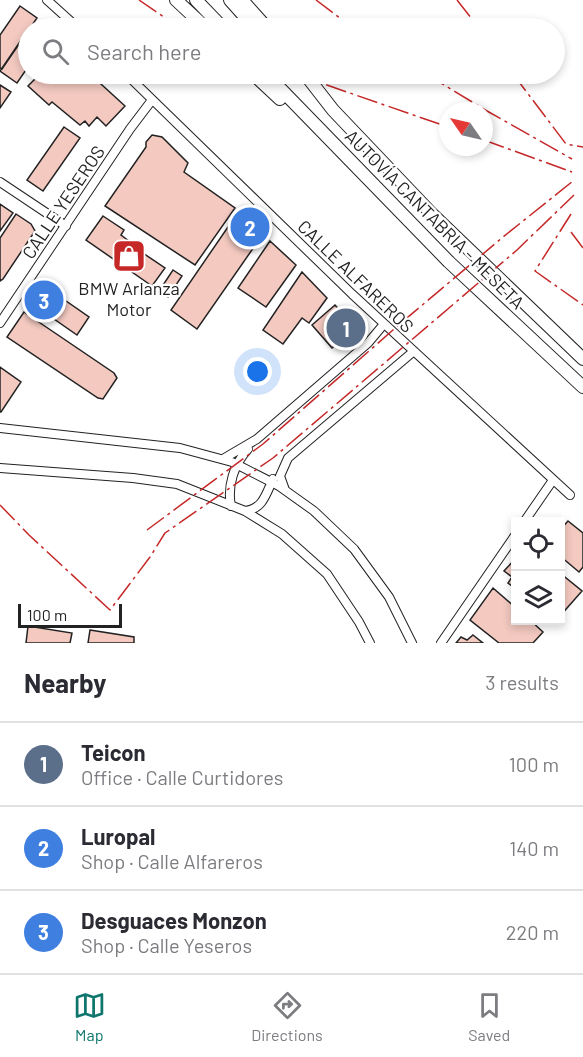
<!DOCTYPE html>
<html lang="en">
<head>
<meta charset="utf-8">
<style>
  body { margin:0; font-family:Barlow,sans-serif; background:#f7f7f7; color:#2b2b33 }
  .controls { position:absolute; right:18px; bottom:18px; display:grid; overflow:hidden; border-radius:0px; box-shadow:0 3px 9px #0003 }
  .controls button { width:54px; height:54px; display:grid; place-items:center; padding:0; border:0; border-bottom:2px solid #e1e1e2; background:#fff; color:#2b2b33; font:30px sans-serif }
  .compass { position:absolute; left:439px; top:102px; width:54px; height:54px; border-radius:50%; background:#fff; box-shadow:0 3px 9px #0003; rotate:304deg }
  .scale { position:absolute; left:18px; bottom:15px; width:104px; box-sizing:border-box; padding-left:6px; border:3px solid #222; border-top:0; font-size:16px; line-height:21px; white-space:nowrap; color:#222; -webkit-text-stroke:4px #fff; paint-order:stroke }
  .you { position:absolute; left:258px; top:372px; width:21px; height:21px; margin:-15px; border:4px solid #fff; border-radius:50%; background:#1a73e8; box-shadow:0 0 0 9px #1a73e833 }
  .badge { display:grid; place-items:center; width:39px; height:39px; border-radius:50%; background:#0f766e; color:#fff; font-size:20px; font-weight:700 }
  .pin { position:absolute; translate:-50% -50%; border:3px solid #fff; box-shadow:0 2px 6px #0006 }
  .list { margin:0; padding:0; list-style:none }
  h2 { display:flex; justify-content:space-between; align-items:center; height:78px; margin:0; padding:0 24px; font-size:26px }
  h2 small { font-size:20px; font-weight:400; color:#7c7c81 }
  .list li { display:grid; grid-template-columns:39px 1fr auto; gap:18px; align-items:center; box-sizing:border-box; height:84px; padding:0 24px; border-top:2px solid #e1e1e2 }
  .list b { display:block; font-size:22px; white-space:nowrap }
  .list p { margin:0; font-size:20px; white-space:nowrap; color:#7c7c81 }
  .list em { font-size:20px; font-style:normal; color:#7c7c81 }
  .icon { flex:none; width:33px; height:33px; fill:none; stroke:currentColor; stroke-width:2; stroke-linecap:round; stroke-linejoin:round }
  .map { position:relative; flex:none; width:583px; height:643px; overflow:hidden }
  .search { position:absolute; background:#fff; box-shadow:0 3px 9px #0003; left:18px; right:18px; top:18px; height:66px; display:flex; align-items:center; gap:15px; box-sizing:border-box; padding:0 21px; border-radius:33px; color:#7c7c81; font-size:22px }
  .sheet { height:330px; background:#fff }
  nav { display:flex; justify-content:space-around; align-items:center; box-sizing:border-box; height:84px; border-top:2px solid #e1e1e2; background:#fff; font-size:16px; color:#7c7c81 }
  nav a { display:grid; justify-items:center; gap:3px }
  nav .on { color:#0f766e }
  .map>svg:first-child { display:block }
  .building { fill:#f3c9c0; stroke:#222; stroke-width:1.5 }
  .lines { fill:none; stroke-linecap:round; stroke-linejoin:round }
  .minor-casing { stroke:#222; stroke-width:10 }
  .highway-casing { stroke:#222; stroke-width:14 }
  .minor { stroke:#fff; stroke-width:8 }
  .highway { stroke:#fff; stroke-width:12 }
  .power { stroke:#c62828; stroke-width:1.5; stroke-dasharray:21 4.5 3 4.5; stroke-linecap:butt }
  .labels { text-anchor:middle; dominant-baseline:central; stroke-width:4.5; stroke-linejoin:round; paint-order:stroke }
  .street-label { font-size:18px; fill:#222; stroke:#fff }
  .poi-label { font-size:18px; fill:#222; stroke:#fff }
</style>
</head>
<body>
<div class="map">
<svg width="583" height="643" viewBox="0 0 583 643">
  <rect width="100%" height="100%" fill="#fff"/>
  <path class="building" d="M20,6L37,18L2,69L0,68V35Z
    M28,30V67L17,83L0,71Z
    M40,74H90L125,106L106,126L97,117L89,126L85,121L80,125L52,102L49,105L28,86Z
    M0,85L11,92L0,108Z
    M64,127L80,138L43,191L27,180Z
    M152,135L162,137L188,163L184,172L235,208L195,265L105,206L146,147V142Z
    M0,204L13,213L0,231Z
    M239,211L263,234L197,329L171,310Z
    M16,214L31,224L35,231L3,279L0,281V238Z
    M103,216L124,230L121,235L133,244L131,245L165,268L152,286L86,240Z
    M270,241L296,265L266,307L238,288Z
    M173,270L182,276L168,297L159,291Z
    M302,272L327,298L309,323L302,318L283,344L263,330Z
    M46,287L89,317L77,335L34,305Z
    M335,305L355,328L332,348L312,325Z
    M24,312L114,373L117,378L103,399L98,398L7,337Z
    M0,367L21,382L1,412H0Z
    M568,521L583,533V567L579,572L560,556V530Z
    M516,558V589L508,583L512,577L504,571Z
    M560,573L582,591L560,616Z
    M493,588L516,608V620H530L543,632L533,643H499L470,620Z
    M28,626L72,633L70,643H26Z
    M90,630L134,637V643H88Z
    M473,635L483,643H456L461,637L467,640Z"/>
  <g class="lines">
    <g class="minor-casing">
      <path id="minor" d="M47,0L78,28
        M126,74L352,294L570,495
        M0,182L66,226
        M0,323L130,129L152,100
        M0,428L180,448L232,462L279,486L314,511L354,549L389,597L412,643
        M223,459L257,439L368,343L384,324
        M0,468L133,478L177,484L245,511L282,534L327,574L359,622L370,643
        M285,490L280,476L288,458L414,351
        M231,506C227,486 234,464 248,449
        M245,511C263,509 266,494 273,479
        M524,522L553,480
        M441,643L516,534"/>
    </g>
    <g class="highway-casing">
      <path id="highway" d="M176,0L206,28
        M196,0L223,28
        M230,0L255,28
        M242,0L267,28
        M253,74L280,99
        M266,74L449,262L583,387
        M305,74L333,110L431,213L583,359"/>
    </g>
    <use href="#minor" class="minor"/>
    <use href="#highway" class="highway"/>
    <path class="power" d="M139,0L180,28
      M316,0L353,28
      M457,0L479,28
      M295,74L448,127
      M426,74L487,111L572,159
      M513,74L566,144L583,147
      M484,140L572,172
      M571,214L535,271L583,305
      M571,232L583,248
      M0,505L29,535L110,610L150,557L165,533L273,458L517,250L574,195
      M147,530L263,444L401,323L503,237L573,181"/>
  </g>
  <defs>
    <g id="shop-square" transform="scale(1.725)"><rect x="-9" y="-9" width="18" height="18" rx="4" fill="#c62828" stroke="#fff"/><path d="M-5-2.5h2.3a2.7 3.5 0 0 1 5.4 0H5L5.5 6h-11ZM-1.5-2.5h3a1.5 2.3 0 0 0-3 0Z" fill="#fff"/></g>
  </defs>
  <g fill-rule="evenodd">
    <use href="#shop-square" x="129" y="256"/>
  </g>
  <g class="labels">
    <g class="street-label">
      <text transform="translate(63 202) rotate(-56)">CALLE YESEROS</text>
      <text transform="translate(435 219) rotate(45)">AUTOVÍA CANTABRIA - MESETA</text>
      <text transform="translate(356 276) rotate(44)">CALLE ALFAREROS</text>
    </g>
    <g class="poi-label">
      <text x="129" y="288">BMW Arlanza<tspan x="129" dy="21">Motor</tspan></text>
    </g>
  </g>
</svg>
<div class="controls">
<button><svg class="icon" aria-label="locate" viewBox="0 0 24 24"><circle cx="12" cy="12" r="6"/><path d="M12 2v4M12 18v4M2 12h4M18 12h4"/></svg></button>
<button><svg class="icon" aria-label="layers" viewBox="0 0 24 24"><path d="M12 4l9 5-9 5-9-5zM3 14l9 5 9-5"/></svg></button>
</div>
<svg class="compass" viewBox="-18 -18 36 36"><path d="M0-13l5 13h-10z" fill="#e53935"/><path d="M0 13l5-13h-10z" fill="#7c7c81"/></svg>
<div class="scale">100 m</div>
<div class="you"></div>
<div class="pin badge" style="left:346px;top:328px;background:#5c6f8a">1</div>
<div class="pin badge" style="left:250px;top:227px;background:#3f7fe0">2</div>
<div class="pin badge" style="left:44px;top:300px;background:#3f7fe0">3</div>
<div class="search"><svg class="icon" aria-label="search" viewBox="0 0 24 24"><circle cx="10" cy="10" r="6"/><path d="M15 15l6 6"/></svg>Search here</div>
</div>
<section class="sheet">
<h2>Nearby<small>3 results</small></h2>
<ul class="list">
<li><span class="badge" style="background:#5c6f8a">1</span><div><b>Teicon</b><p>Office · Calle Curtidores</p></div><em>100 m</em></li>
<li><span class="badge" style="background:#3f7fe0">2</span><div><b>Luropal</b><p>Shop · Calle Alfareros</p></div><em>140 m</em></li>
<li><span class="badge" style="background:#3f7fe0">3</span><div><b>Desguaces Monzon</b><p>Shop · Calle Yeseros</p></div><em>220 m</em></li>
</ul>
</section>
<nav>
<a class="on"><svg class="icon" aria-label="map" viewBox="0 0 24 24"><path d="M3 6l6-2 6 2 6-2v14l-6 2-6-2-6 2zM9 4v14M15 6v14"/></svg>Map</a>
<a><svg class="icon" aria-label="directions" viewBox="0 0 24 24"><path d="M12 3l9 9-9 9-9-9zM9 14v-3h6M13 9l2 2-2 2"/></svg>Directions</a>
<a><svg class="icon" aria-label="saved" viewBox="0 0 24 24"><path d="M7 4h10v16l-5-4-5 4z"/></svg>Saved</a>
</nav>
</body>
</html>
